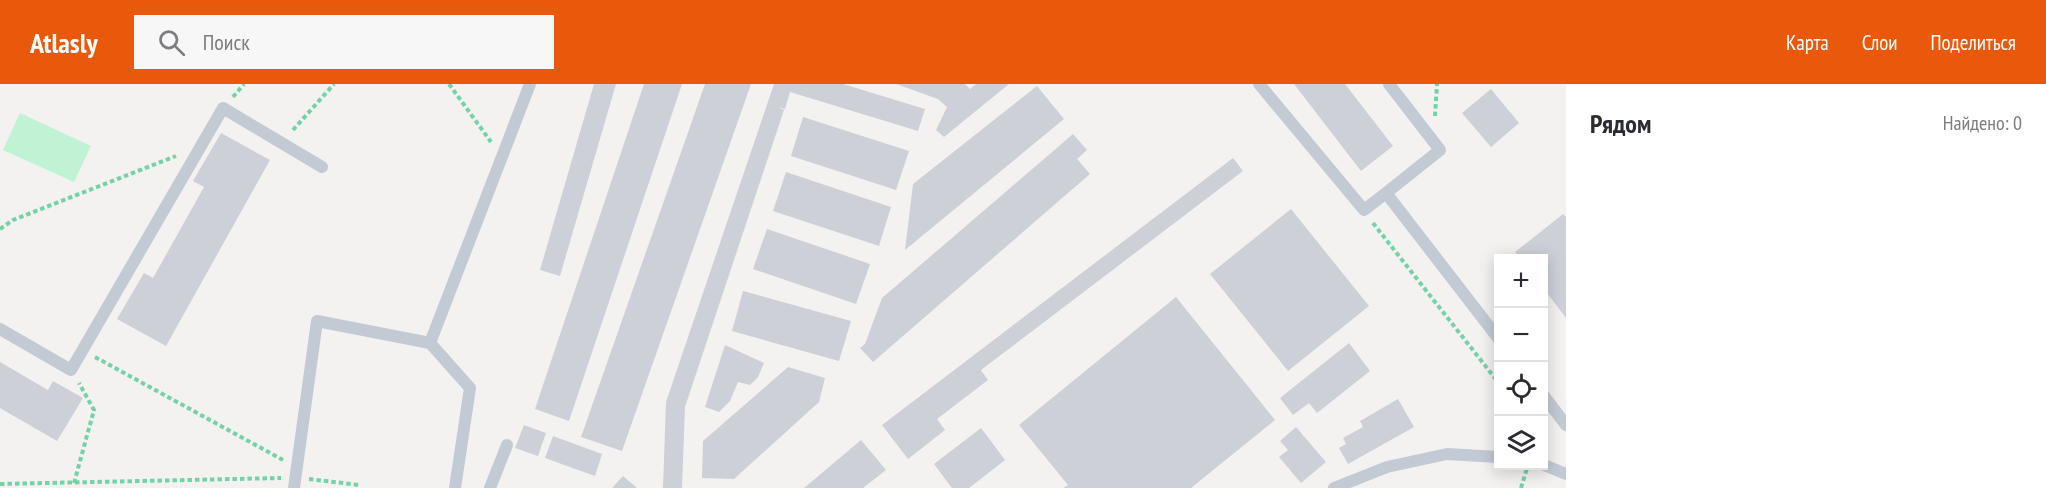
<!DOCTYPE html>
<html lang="ru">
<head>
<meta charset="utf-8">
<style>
  body { margin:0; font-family:"PT Sans Narrow",sans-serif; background:#f7f7f7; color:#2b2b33 }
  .controls { position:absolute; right:18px; bottom:18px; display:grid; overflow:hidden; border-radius:0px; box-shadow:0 3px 15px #0003 }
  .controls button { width:54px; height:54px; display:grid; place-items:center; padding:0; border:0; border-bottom:2px solid #e1e1e2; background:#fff; color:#2b2b33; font:30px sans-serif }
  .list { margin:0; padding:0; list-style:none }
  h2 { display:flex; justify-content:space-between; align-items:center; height:78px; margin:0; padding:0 24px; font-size:26px }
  h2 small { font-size:20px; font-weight:400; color:#7c7c81 }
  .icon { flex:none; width:33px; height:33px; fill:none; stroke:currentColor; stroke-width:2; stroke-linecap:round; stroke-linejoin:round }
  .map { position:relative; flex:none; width:1566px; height:404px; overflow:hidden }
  header { display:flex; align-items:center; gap:36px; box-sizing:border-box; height:84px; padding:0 30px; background:#ea580c; color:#fff }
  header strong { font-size:28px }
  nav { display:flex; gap:33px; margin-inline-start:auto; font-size:21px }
  .search { width:420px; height:54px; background:#f7f7f7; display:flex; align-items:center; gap:15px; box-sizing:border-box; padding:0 21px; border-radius:0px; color:#7c7c81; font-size:22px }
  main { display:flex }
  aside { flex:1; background:#fff }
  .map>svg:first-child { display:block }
  .green { fill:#bff3d4 }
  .building { fill:#cdd0d6 }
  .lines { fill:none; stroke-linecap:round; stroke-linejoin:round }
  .path { stroke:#74d3a6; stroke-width:4; stroke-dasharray:4.5 3; stroke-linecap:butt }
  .lane { stroke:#c2cbd4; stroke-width:12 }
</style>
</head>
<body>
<header>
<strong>Atlasly</strong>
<div class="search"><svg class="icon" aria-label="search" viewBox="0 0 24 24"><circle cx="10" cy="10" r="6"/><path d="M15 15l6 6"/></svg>Поиск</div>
<nav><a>Карта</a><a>Слои</a><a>Поделиться</a></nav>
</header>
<main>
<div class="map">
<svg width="1566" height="404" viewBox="0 0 1566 404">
  <rect width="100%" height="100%" fill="#f4f1f1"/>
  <path class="green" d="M20,29L91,62L74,98L3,66Z"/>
  <path class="building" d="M594,0H616L560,192L540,186Z
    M644,0H682L569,337L535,325Z
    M705,0H751L622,367L581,353Z
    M774,0H843L925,25L918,47L790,8L785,25L778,23L784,26L685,323L682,404H663L666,318Z
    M896,0H965L970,5L976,0H1009L944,53L936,46L947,23L938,15Z
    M1294,0H1345L1393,62L1361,87Z
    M1037,2L1064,35L905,166L913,100Z
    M1491,5L1519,39L1491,63L1462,29Z
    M803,33L909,67L896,106L791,72Z
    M221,49L270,76L166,262L117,235L144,189L153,194L204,103L193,97Z
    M1073,50L1087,66L1077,75L1090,90L873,278L860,264L865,260L882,214Z
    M1233,74L1243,87L981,286L988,296L937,335L945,346L908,375L882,341Z
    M786,88L891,123L879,162L773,127Z
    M1291,125L1369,222L1288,287L1210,190Z
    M1563,130L1566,133V234L1544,205V174H1520L1515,168Z
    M767,145L870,180L856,220L753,185Z
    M743,207L851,237L839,277L732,247Z
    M1176,213L1275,336L1191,404H1063L1068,401L1019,341Z
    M1349,259L1370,287L1317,329L1309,319L1293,331L1280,314Z
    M725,261L764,279L758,293L750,301L738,298L730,317L719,328L705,323Z
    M0,278L48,306L53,297L83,314L57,357L0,324Z
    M788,283L825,294L819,318L734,395L702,394L703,357Z
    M1398,315L1414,343L1348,380L1339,364L1346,360L1343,354L1363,343L1360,337Z
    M524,341L546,349L538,372L515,364Z
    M1296,343L1326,378L1301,399L1279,373L1288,366L1280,357Z
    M981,344L1005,376L969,404H952L934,380Z
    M553,352L602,370L595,392L545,374Z
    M861,356L886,386L863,404H804Z
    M623,392L637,404H612Z"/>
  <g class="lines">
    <path class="path" d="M449,0L491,58
      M233,13L244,0
      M1435,32L1437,0
      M293,46L334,0
      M1373,139L1498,298
      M0,145L13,136L176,72
      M95,273L283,376
      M309,395L359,401
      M74,399L94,326L79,299
      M0,400L281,394
      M1521,404L1527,384"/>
    <path class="lane" d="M1259,0L1364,126L1386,109
      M1389,0L1440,66L1386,109L1498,254
      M0,245L71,286L223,24L322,83
      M430,259L530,0
      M1544,312L1566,341
      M1544,381L1566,390
      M294,404L317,237L430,259L470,304L455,404
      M490,404L507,361
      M1334,404L1387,383L1447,370L1498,373"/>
  </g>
</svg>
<div class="controls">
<button>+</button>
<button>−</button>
<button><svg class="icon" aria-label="locate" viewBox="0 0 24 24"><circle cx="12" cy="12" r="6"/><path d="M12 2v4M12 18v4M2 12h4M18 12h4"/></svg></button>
<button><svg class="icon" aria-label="layers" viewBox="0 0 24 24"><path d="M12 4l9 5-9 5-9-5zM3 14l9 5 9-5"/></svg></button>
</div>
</div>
<aside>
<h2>Рядом<small>Найдено: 0</small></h2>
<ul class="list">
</ul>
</aside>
</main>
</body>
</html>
